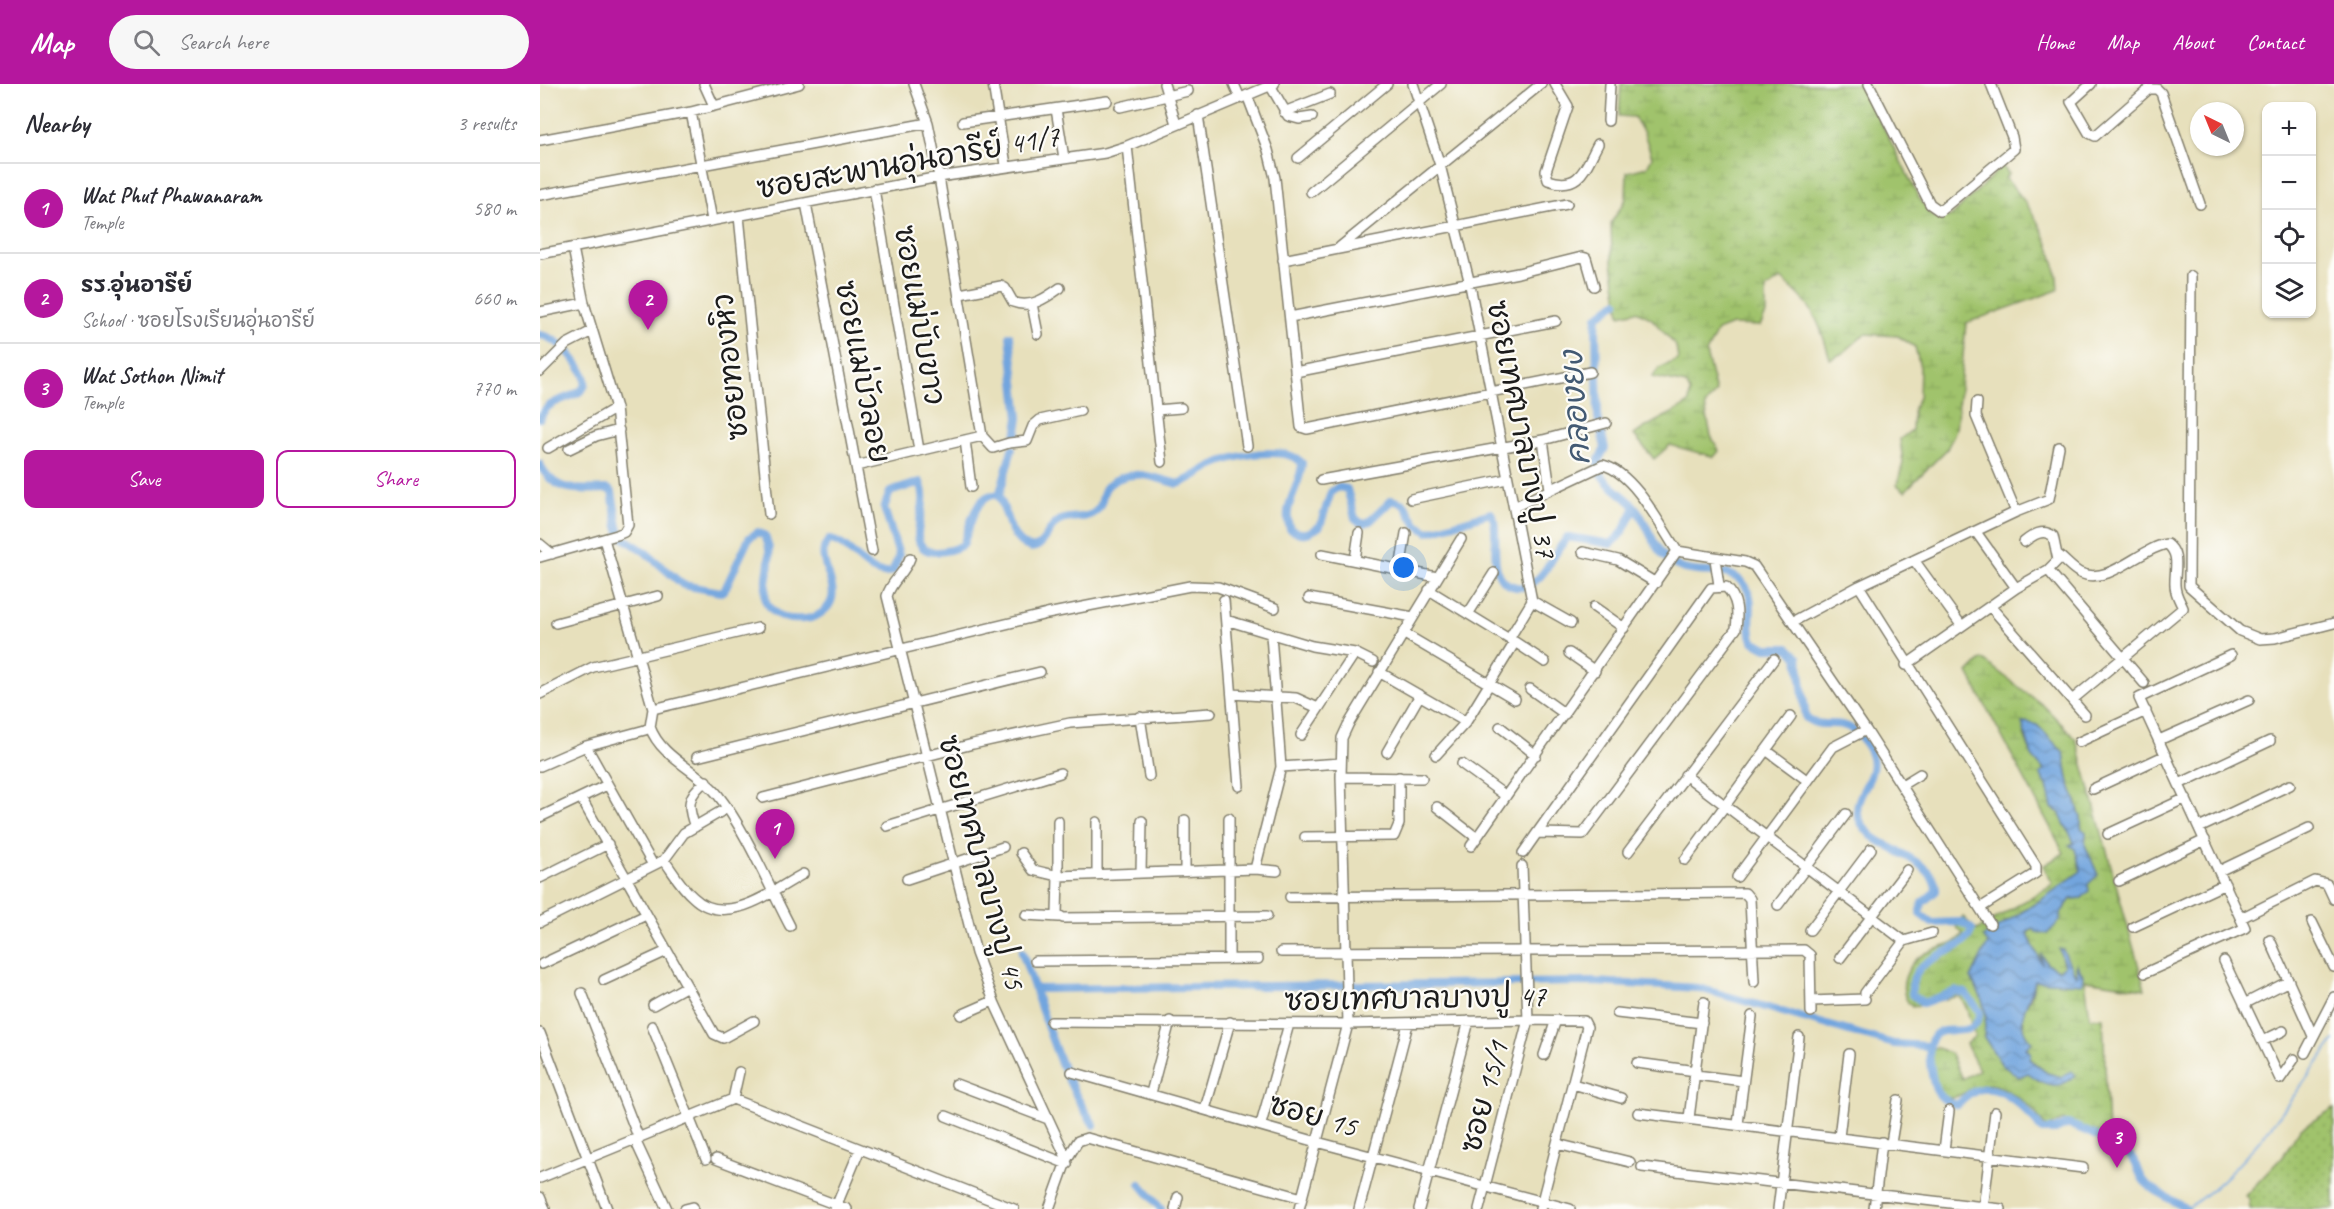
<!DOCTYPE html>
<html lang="en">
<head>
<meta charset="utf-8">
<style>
  body { margin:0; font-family:Caveat,"Playpen Sans Thai",sans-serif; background:#f7f7f7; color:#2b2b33 }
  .controls { position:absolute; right:18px; top:18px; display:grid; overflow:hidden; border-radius:12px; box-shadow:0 2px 4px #0004 }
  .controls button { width:54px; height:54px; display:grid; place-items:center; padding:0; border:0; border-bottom:2px solid #e1e1e2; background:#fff; color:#2b2b33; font:30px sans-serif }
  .compass { position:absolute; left:1650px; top:18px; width:54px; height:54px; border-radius:50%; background:#fff; box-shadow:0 2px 4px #0004; rotate:317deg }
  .you { position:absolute; left:864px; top:484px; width:21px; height:21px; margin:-15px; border:4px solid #fff; border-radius:50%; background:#1a73e8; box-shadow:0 0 0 9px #1a73e833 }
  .badge { display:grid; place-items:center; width:39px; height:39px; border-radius:50%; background:#b5179e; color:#fff; font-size:20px; font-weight:700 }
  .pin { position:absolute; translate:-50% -50px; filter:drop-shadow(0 2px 3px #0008) }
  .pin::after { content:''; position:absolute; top:32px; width:21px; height:18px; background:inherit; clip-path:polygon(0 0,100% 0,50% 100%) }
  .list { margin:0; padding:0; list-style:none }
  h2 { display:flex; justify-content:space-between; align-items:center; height:78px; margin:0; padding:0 24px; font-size:26px }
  h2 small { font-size:20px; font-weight:400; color:#7c7c81 }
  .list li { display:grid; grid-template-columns:39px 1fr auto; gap:18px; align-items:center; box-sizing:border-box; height:90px; padding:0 24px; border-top:2px solid #e1e1e2 }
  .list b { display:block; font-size:22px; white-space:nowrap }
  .list p { margin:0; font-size:20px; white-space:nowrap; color:#7c7c81 }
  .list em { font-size:20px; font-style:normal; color:#7c7c81 }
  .actions { display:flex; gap:12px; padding:18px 24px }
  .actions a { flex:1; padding:14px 0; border:2px solid #b5179e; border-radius:12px; text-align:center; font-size:21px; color:#b5179e }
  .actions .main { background:#b5179e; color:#fff }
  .icon { flex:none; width:33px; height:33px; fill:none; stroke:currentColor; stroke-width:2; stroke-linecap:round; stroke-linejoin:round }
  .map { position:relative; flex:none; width:1794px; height:1125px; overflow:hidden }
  header { display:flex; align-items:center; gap:36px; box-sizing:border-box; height:84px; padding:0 30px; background:#b5179e; color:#fff }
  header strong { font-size:28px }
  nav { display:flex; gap:33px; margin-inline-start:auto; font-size:21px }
  .search { width:420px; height:54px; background:#f7f7f7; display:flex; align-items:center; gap:15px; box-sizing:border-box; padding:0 21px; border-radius:33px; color:#7c7c81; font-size:22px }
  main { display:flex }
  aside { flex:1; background:#fff }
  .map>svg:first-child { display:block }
  .grass { fill:url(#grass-dots); stroke:#5e7044; stroke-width:1.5 }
  .wetland { fill:url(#wetland-marsh); stroke:#5e7044; stroke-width:1.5; fill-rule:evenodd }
  .water { fill:url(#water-waves); stroke:#47607d; stroke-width:1.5 }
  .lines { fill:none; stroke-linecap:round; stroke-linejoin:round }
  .stream { stroke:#72a5de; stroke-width:2 }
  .canal { stroke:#72a5de; stroke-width:8 }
  .minor-casing { stroke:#827e6c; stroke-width:12 }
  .minor { stroke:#fff; stroke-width:9 }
  .labels { text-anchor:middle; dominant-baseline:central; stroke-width:4.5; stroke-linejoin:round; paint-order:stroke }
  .street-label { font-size:30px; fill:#1c1c1c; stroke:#fdfcf7 }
  .water-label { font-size:32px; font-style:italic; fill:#435a73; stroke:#fdfcf7 }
</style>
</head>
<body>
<header>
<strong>Map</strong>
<div class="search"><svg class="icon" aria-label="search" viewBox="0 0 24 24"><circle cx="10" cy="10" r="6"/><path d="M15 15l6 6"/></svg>Search here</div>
<nav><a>Home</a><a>Map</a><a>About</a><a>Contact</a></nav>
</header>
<main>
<aside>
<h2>Nearby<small>3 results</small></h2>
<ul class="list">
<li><span class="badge">1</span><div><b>Wat Phut Phawanaram</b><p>Temple</p></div><em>580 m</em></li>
<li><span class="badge">2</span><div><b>รร.อุ่นอารีย์</b><p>School · ซอยโรงเรียนอุ่นอารีย์</p></div><em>660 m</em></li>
<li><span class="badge">3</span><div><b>Wat Sothon Nimit</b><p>Temple</p></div><em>770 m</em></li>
</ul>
<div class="actions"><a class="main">Save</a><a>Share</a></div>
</aside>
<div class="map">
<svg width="1794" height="1125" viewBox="0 0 1794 1125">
  <defs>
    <pattern id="grass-dots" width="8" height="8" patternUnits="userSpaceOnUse" patternTransform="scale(1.5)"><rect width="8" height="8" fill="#a0c36c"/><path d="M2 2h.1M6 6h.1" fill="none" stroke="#89a75d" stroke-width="1.8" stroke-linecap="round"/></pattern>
    <pattern id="wetland-marsh" width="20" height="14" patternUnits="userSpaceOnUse" patternTransform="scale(1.5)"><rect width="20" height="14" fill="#a0c36c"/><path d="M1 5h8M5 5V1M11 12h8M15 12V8" fill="none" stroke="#89a75d"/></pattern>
    <pattern id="water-waves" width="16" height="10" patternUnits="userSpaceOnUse" patternTransform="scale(1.5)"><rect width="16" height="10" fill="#72a5de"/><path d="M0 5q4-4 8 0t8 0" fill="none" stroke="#5d86b3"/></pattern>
  </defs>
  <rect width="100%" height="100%" fill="#fdfcf7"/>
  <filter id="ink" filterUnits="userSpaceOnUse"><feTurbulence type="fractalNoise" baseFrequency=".0167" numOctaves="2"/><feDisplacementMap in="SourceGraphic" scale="12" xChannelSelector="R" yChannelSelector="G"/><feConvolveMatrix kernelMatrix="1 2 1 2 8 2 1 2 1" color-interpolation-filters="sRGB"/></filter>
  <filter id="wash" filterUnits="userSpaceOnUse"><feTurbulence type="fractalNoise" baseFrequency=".008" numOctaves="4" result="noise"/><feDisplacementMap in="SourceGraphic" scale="24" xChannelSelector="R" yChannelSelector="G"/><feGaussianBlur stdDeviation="1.35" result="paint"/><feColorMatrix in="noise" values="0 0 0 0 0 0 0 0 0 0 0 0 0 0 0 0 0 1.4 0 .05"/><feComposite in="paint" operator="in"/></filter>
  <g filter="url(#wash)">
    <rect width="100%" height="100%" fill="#e7e0bc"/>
    <path class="grass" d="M1794,1024V1125H1710L1709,1115L1705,1112L1741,1074L1761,1044Z"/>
    <path class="wetland" d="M1081,0H1322L1379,114L1390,129L1400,136L1413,131L1462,82L1469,90L1465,94C1493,123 1517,165 1518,206L1426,239L1416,346L1407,365L1365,407L1357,401L1363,379L1360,355L1372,346L1373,326L1379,313L1380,283L1375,263L1358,252L1325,250L1303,269L1290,275C1279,236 1273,220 1241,195L1226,205V230L1220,242L1192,241L1177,247L1166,269L1176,308L1165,322L1171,352L1179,367L1174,373L1130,361L1114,375L1094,351C1111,338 1131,331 1149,319L1150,308L1146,300L1112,293L1119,284L1138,276L1136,262L1111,234L1096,227L1080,231L1072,178L1071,139L1086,115L1087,88L1107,83L1112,73L1104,49L1094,33L1079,32Z
      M1442,575L1504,622L1536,655L1605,905L1545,896L1550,934H1563L1568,1048L1566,1052L1523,1036L1508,1043C1499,1039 1499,1031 1493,1026C1484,1017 1468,1007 1458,1002C1432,990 1404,1041 1395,993C1393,984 1390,974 1392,965L1396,963L1411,970L1422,995L1439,986L1426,960L1435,952C1429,939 1429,922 1419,912L1372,923C1355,906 1366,879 1386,869C1400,862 1413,863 1423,850L1414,840L1423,833L1437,846L1513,800L1503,782L1524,769L1428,589ZM1497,641L1524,669L1528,695L1541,733V744L1546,748L1545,761L1558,791L1547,800L1542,814L1531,815L1520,830L1487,849L1503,881L1501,872L1508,881L1519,887L1524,882L1520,866H1523L1529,881L1537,891L1536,880L1542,899L1495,897L1491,914L1482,927L1489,974L1507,989L1522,993L1500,998L1488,988L1479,993L1462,981L1444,953L1446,930L1441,913L1431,894L1448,859L1443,853L1501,816L1541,787L1535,765L1530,761L1534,759C1531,748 1523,741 1520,729L1512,724L1507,701L1501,690L1504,686L1492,672L1484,651Z"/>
    <path class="water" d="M1486,638L1497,641L1524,669L1528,695L1541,733V744L1546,748L1545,761L1558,791L1548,800L1549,807L1542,814L1531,815L1520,830V837L1507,850L1496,848L1493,844L1487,849L1502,880L1501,870L1508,881L1519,886L1524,882L1519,865L1523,866L1535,891H1537L1536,879L1543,891L1542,900L1495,897C1490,918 1471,938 1492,958L1486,964L1491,969L1489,975L1507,989L1522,993L1531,987L1535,991C1520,1008 1504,1001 1488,989L1479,993L1462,981L1444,953L1446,930L1441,913L1431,894L1448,859L1443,853L1501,816L1541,787L1535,765L1529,761L1534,759C1531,748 1523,741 1520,729L1512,724L1507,701L1500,690L1504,686L1492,672L1482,639Z"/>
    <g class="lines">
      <path class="stream" d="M1646,1125C1708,1084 1751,1015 1794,956"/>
      <path class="canal" d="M1077,218L1057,233L1056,247L1058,333L1065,364C1061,372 1056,377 1059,386C1065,401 1084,410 1094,422C1111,443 1112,470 1139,483C1160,493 1188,481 1204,500C1218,518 1205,539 1213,557L1226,564H1248L1258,573L1266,634C1280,646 1300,634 1314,647C1367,696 1286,709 1332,752C1348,766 1397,779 1396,807L1382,819L1380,830L1392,839L1421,838L1432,845C1424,874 1368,867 1372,910L1383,919L1416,907L1425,909L1440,928C1434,973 1372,909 1394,1000C1397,1012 1405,1017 1417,1021C1424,1015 1431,1007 1441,1005C1464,1000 1491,1030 1502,1046H1515L1528,1040C1540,1044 1587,1065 1593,1075C1599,1083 1599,1093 1606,1099C1618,1110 1633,1116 1646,1125
        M0,251C14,253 25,264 34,275C65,314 24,309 9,322C5,325 2,330 0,334
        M470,252L479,334L476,352
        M0,380C14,410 40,406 68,405L72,408L78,443L82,453L104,467L143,501L181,508L185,505L209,454L218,448L224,451C237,471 222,496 226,518C233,528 239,534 252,535C266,536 276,535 286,525C307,504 270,475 289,456C311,457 329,499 353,487L359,471L344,424L350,408L380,398C388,416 379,431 378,450C378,476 409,468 423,461C429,445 437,404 459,412C467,428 468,450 483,460C501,473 506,448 516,439C527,430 544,437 555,428C569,417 554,405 580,394C601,386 617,395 638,400C650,396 660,388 671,382C692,372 745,360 762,379C761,403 741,421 750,445C762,452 769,450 780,442L791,408L798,403L807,405L815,434L822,440L830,437L852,416L864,420L876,440L888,448L951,429C963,450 942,496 976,503C982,504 989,502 994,498C1009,487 1015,466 1028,453L1071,460L1082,449L1095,423
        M459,412L472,365
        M482,868C503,927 518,989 554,1041
        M495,905L1054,898L1159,904L1354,960L1389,962
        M600,1100L621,1125"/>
    </g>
  </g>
  <g filter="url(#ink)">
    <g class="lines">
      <g class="minor-casing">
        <path id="minor" d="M164,0L174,22
          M374,0L388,39L399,93L442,352L453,364L469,359L487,357L493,342L500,336L540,327
          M453,0L466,81
          M624,0L636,40
          M694,0L700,14
          M873,0L900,81L929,196L992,517L969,555L975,558L926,638L896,671
          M1015,0L1028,22L1006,87L1008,96C1040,107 1045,84 1058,60
          M1329,0L1390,120L1400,127L1474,65L1472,53L1451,0
          M1551,0L1531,18L1549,49L1555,52L1609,5H1617L1621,9L1660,120
          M730,1L748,32L759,35L772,33
          M707,11L728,66L735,94L761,343L767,345L1050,288
          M580,23L648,7
          M516,25L524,74
          M151,28L172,136
          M744,28L790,10
          M658,31L707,362
          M1068,37L1070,0
          M423,38L567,17
          M0,56L151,28L259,0
          M587,62L622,378
          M758,74L847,0
          M334,105L379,366
          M771,108L901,0
          M0,111L388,39
          M266,119L332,467
          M199,132L229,430
          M800,163L1001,0
          M0,170L399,93L565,69L587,62L734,0
          M743,176L1027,120
          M1651,192L1649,502L1700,547L1720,555L1735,554L1794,539
          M420,210L461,202L465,204L473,218C491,225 506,214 520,204
          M492,220L498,250
          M0,228L44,219
          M750,233L978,189L1042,173L1046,174L1054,202
          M0,287L27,260L52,247
          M755,288L1016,237
          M1437,318L1436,332L1476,428
          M616,326L641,324
          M425,356L431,403
          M1003,356L1010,405
          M8,364L76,324
          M29,365L56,352L79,346
          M316,382L442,352
          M781,396L1003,356L1066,339
          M871,415L967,395
          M974,423L1063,381C1094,389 1120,441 1137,467L1205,478L1214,482L1326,646L1450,840
          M1436,448L1476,504L1508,486L1604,599
          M1484,458C1493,451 1503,444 1513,452L1518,476L1508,486
          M0,460L12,470
          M1043,468L1078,476L1116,499
          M782,470L897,493
          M1518,471C1525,476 1532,485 1540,489C1570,502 1600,464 1627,460C1641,470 1634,487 1635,501C1635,510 1640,517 1643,524L1532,616
          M0,473L77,451L84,448L88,441L76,324L44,219L33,164
          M370,474C365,489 351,497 347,512L436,869L455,920L527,1075L509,1125
          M1175,475L1179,501
          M815,476L819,449
          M1374,476L1421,541
          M860,485L866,449
          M1319,502L1496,782V789L1440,824
          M889,506L969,555
          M769,514L873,533
          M684,516L699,702
          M992,517L1031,539
          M1450,522L1545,631
          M1054,523L1084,544
          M928,530L954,489
          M686,536L772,562L815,569L833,578
          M1254,537L1319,502L1476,428L1509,415L1519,363
          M16,539L118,512
          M863,549L975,615
          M731,551L741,683
          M975,558L1005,578
          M1029,569L1055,587
          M1366,581L1476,504
          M839,588L926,638
          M990,605L1025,630
          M0,610L53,583L218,544
          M692,610L756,614L778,624
          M113,625L507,530L650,502L678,503L735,524
          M600,633L609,692
          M110,643C121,674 158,686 178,711C205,745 229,802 250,842
          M960,643L996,671
          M761,651L815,569
          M1619,656L1709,616
          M1539,658L1606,627
          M46,662L113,781
          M1226,666L1268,697
          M847,668L880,611
          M157,673L500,588
          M922,680L966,712
          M0,682L46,662L105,646L110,643L113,625L64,455
          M1145,691L1364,857L1325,909
          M801,693L802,654L808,641L921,455
          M1639,700L1730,657
          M1362,701L1380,690
          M1553,705L1626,671
          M41,714L174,950L183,954L214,937
          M223,714L433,660L530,639L671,629
          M897,723L937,754
          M0,733L67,701
          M689,734V875
          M645,736V787
          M557,738V790
          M347,742L520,689
          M155,743C147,722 147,711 166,697
          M1659,744L1750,701
          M1568,750L1646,714
          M765,753L854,752L859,740V693
          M931,762L1137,467
          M1088,768L1234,575
          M481,769L493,786L518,792V737
          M983,769L997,749L1171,504L1186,503C1198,515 1198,529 1196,545L1043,750L997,749
          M124,776C133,788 141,803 153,813C186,845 232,807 263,790
          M1145,776L1251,632
          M715,785L737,787
          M1679,787L1769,744
          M601,789L602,737
          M1197,793L1293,663L1326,646
          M0,794L68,760
          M367,795L463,763
          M1579,797L1665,756
          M750,813L1205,809L1210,815L1214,898
          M1238,821L1306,730
          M486,831L519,833
          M727,832L523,834L517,830L518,792L715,785L741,683L801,679
          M1701,834L1775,797L1787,800L1794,815
          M0,838L124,776L144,749L187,724
          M1772,838L1794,883
          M1593,843L1685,800
          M1270,846L1331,765
          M1730,856L1773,952
          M1364,857L1392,849
          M741,868L1264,866L1270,871L1271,928
          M1300,874L1367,786
          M495,877L718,875
          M1684,877L1740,995L1754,975
          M2,880L106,831
          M1605,889L1705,844L1599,614L1691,571
          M64,896L127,867
          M42,909L99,1055
          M1271,917L1325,915
          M1704,920L1749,897
          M113,921L147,902
          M1077,929L1162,939
          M421,931L453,917
          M511,938L808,940L988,936L1044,937L1047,943L1000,1125
          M112,942L166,1075
          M0,949L67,1125
          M1722,957L1743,947
          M1765,969L1794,913
          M1004,971L1016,936
          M1097,979L1156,987
          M532,988L777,1058L1030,1125
          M1156,991L1203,997
          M416,1000L508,1035
          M1033,1000L1081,1014
          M611,1009L630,937
          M193,1015L199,988
          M665,1025L690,938
          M1098,1029L1543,1084
          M406,1032L527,1080
          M1149,1034L1164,918
          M721,1040L749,940
          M1198,1040L1212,932
          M1299,1053L1309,970
          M95,1056L127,1125
          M1351,1059L1358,1016
          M1017,1060L1090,1078
          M1404,1066L1409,1027
          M176,1075L307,1125
          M527,1075L538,1057L547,1054L762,1114
          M1102,1083L1461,1125
          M0,1094L193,1015L474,1125
          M0,1113L5,1125
          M145,1125L153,1123
          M295,1125L320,1065
          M635,1125L638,1113
          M759,1125L808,940L801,693L882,694
          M819,1125L868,940
          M879,1125L929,937
          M939,1125L988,936L982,782
          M1238,1125L1259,953
          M1334,1125L1342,1058
          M1443,1125L1455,1028"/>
      </g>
      <use href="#minor" class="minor"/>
    </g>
  </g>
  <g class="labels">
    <g class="street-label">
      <text transform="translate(368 78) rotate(-10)">ซอยสะพานอุ่นอารีย์ 41/7</text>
      <text transform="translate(380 231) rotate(80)">ซอยแม่บับขาว</text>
      <text transform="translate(190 283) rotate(-96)">ซอยทองหิว</text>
      <text transform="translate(323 288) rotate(79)">ซอยแม่บัวลอย</text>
      <text transform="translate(982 345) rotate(79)">ซอยเทศบาลบางปู 37</text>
      <text transform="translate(442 778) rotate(75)">ซอยเทศบาลบางปู 45</text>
      <text transform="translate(875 914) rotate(-1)">ซอยเทศบาลบางปู 47</text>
      <text transform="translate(944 1013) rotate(-75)">ซอย 15/1</text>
      <text transform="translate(773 1031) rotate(16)">ซอย 15</text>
    </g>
    <g class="water-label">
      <text transform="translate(1035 324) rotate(-94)">คลองยง</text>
    </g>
  </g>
</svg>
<div class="controls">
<button>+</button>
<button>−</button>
<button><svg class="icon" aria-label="locate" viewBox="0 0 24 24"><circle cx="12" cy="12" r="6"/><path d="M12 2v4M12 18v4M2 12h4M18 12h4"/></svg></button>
<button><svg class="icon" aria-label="layers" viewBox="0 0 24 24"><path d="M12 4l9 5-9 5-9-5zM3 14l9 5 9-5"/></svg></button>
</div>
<svg class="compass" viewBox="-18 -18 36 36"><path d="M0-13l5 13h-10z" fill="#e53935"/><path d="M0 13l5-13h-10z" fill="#7c7c81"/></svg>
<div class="you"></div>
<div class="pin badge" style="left:235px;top:775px">1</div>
<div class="pin badge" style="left:108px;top:246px">2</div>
<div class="pin badge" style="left:1577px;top:1084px">3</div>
</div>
</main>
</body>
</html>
